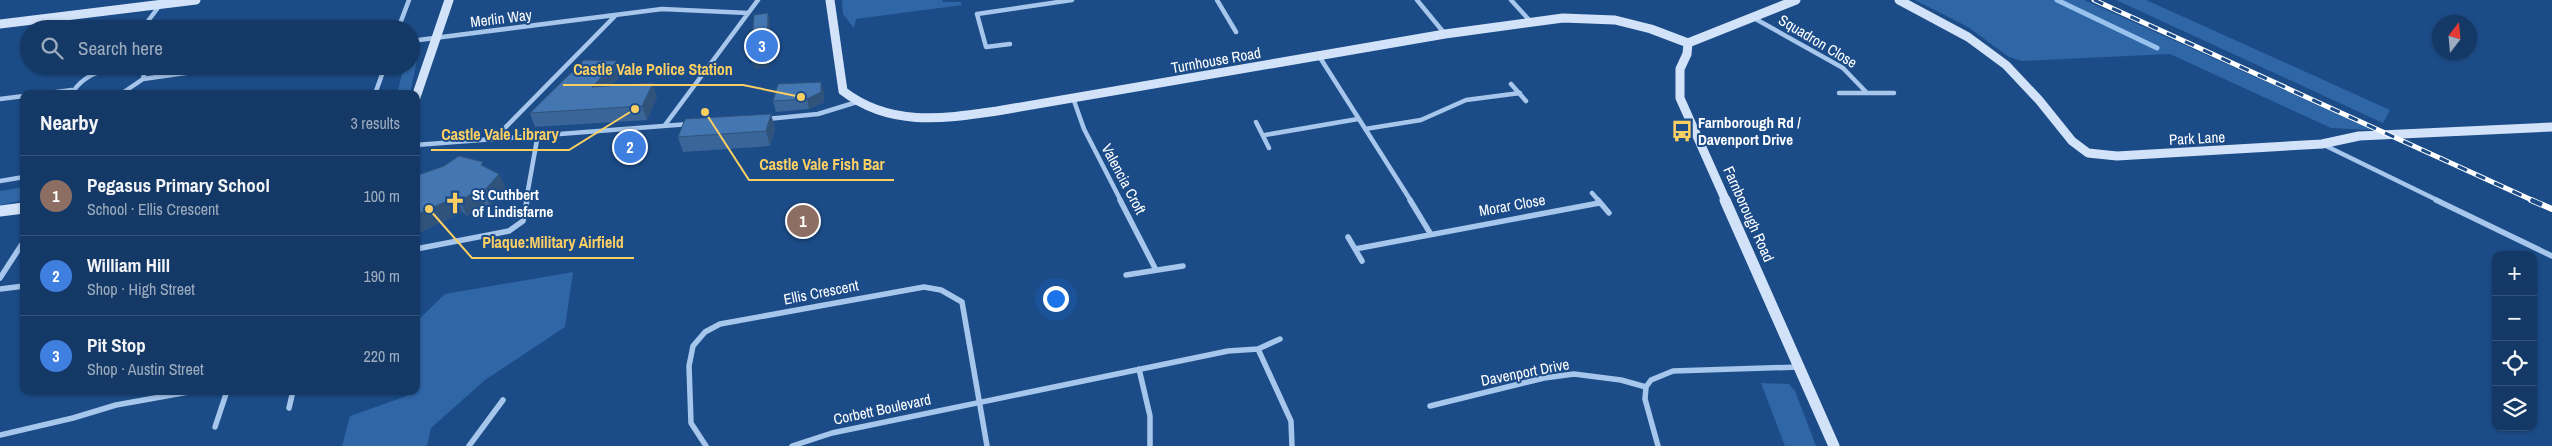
<!DOCTYPE html>
<html lang="en">
<head>
<meta charset="utf-8">
<style>
  body { margin:0; font-family:"Archivo Narrow",sans-serif; background:#22446f; color:#f1f3f6 }
  .controls { position:absolute; right:15px; bottom:15px; display:grid; overflow:hidden; border-radius:10px; box-shadow:0 1px 4px #0004 }
  .controls button { width:45px; height:45px; display:grid; place-items:center; padding:0; border:0; border-bottom:1px solid #34537a; background:#153966; color:#f1f3f6; font:25px sans-serif }
  .compass { position:absolute; left:2432px; top:15px; width:45px; height:45px; border-radius:50%; background:#153966; box-shadow:0 1px 4px #0004; rotate:16deg }
  .you { position:absolute; left:1055px; top:298px; width:18px; height:18px; margin:-12px; border:4px solid #fff; border-radius:50%; background:#1a73e8; box-shadow:0 0 0 8px #1a73e833 }
  .badge { display:grid; place-items:center; width:32px; height:32px; border-radius:50%; background:#fccf63; color:#fff; font-size:16px; font-weight:700 }
  .pin { position:absolute; translate:-50% -50%; border:2px solid #fff; box-shadow:0 1px 5px #0006 }
  .list { margin:0; padding:0; list-style:none }
  h2 { display:flex; justify-content:space-between; align-items:center; height:65px; margin:0; padding:0 20px; font-size:21px }
  h2 small { font-size:16px; font-weight:400; color:#9dacbf }
  .list li { display:grid; grid-template-columns:32px 1fr auto; gap:15px; align-items:center; box-sizing:border-box; height:80px; padding:0 20px; border-top:1px solid #34537a }
  .list b { display:block; font-size:19px; white-space:nowrap }
  .list p { margin:0; font-size:16px; white-space:nowrap; color:#9dacbf }
  .list em { font-size:16px; font-style:normal; color:#9dacbf }
  .icon { flex:none; width:28px; height:28px; fill:none; stroke:currentColor; stroke-width:2; stroke-linecap:round; stroke-linejoin:round }
  .map { position:relative; flex:none; width:2552px; height:446px; overflow:hidden }
  .search { position:absolute; background:#153966; box-shadow:0 1px 4px #0004; left:20px; top:20px; width:400px; height:55px; display:flex; align-items:center; gap:12px; box-sizing:border-box; padding:0 18px; border-radius:28px; color:#9dacbf; font-size:19px }
  .panel { position:absolute; background:#153966; box-shadow:0 1px 4px #0004; left:20px; top:90px; width:400px; height:305px; border-radius:10px }
  .map>svg:first-child { display:block }
  .green { fill:#2f66a6 }
  .lines { fill:none; stroke-linecap:round; stroke-linejoin:round }
  .stream { stroke:#99c1ee; stroke-width:5 }
  .street-far1 { stroke:#a6c6ec; stroke-width:4.5 }
  .street { stroke:#a6c6ec; stroke-width:5.5 }
  .secondary-far1 { stroke:#d2e3f9; stroke-width:9 }
  .secondary { stroke:#d2e3f9; stroke-width:11 }
  .rail-far1-casing { stroke:#fff; stroke-width:5 }
  .rail-casing { stroke:#fff; stroke-width:6 }
  .rail-far1 { stroke:#1c4c88; stroke-width:3; stroke-dasharray:10; stroke-linecap:butt }
  .rail { stroke:#1c4c88; stroke-width:4.5; stroke-dasharray:12; stroke-linecap:butt }
  .wall { fill:#3a6598 }
  .shaded-wall { fill:#30537c }
  .building { fill:#4476b1; stroke:#30537c }
  .labels { text-anchor:middle; dominant-baseline:central; stroke-width:4; stroke-linejoin:round; paint-order:stroke }
  .street-label { font-size:15px; fill:#fff; stroke:#1c4c88 }
  .poi-label { font-size:15px; font-weight:bold; fill:#fff; stroke:#1c4c88; text-anchor:start }
  .leader { fill:none; stroke:#fccf63; stroke-width:2 }
  .callout-dot { fill:#fccf63; stroke:#1c4c88; stroke-width:2 }
  .callout-label { font-size:16px; text-anchor:middle; font-weight:bold; fill:#fccf63; stroke:#1c4c88; stroke-width:4; stroke-linejoin:round; paint-order:stroke }
</style>
</head>
<body>
<div class="map">
<svg width="2552" height="446" viewBox="0 0 2552 446">
  <rect width="100%" height="100%" fill="#1c4c88"/>
  <path class="green" d="M842,0H942L943,2H961L962,5L856,19L854,28L843,14Z
    M1915,0H2084L2373,130L2331,128L2170,54L2022,61L2009,57L1968,27Z
    M2116,0H2146L2390,110L2383,123Z
    M411,45H420L410,94H383L398,90L404,66H411Z
    M24,187V200L0,205V191Z
    M573,272L565,327L485,380L431,428L427,446H342L350,416L407,396L408,391H416V322L445,294Z
    M1761,383L1789,384L1795,391L1816,446H1785Z"/>
  <g class="lines">
    <path class="stream" d="M2057,0L2157,48"/>
    <path class="street-far1" d="M1217,0L1236,32
      M1417,0L1445,34
      M1511,0L1531,22
      M1752,17L1843,68L1867,93
      M142,29L160,5
      M398,29L409,0
      M411,41L662,9L748,13
      M1010,44L986,47L977,14L1072,0
      M1319,56L1411,201
      M143,79L235,66
      M1511,84L1526,101
      M1839,93H1894
      M41,94L72,90
      M72,94C83,71 123,60 144,74L143,79L121,94
      M375,94L385,66
      M1073,98L1084,129L1121,201
      M0,99L24,96
      M767,119L818,114L857,102
      M1256,122L1269,148
      M665,125L758,0
      M1365,129L1421,120L1466,100L1520,93
      M1265,135L1358,119
      M495,138L615,16
      M2322,144L2439,201
      M416,145L689,124
      M0,181L24,177
      M1592,193L1599,201
      M526,201L538,134"/>
    <path class="street" d="M1120,200L1156,270
      M1410,200L1430,233
      M1598,200L1609,213
      M2436,200L2552,256
      M1348,237L1362,261
      M416,249L509,231L523,221L527,200
      M1355,249L1599,203
      M1126,275L1183,266
      M0,278L24,241
      M0,289L24,286
      M1258,349L1291,421L1292,446
      M1139,369L1150,416V446
      M1646,387L1645,399L1658,446
      M1430,406L1544,378L1574,374L1621,380L1646,387L1651,380L1673,371L1799,367
      M289,408L293,391
      M215,427L227,391
      M0,435L73,418L116,405L194,391
      M469,446L503,400
      M706,446L691,423L689,366L693,346L705,332L720,324L924,287L941,290L962,302L987,446
      M792,446L832,433L1228,351L1258,349L1280,339"/>
    <path class="secondary-far1" d="M830,0L843,91C890,127 942,119 997,111L1445,34L1563,18L1615,20L1651,29L1688,43
      M1899,0L1968,37L2006,65L2039,100L2072,141L2088,153L2117,156L2322,144L2359,136L2552,127
      M0,24L196,0
      M1688,43L1687,54L1680,69V98L1726,201
      M1688,43L1796,0
      M416,97L449,0"/>
    <path class="secondary" d="M1725,200L1834,446
      M0,211L24,208"/>
    <g class="rail-far1-casing">
      <path id="rail-far1" d="M2094,0L2534,201"/>
    </g>
    <g class="rail-casing">
      <path id="rail" d="M2531,200L2552,209"/>
    </g>
    <use href="#rail-far1" class="rail-far1"/>
    <use href="#rail" class="rail"/>
  </g>
  <path class="wall" d="M617,61L621,75L611,86L657,97L647,120L535,127L530,113Z
    M824,92V102L809,109L776,112L773,101Z
    M771,114L775,129L770,146L683,152L678,137Z
    M444,166L485,167L499,174L506,189L490,206L485,205L467,216L463,212L416,234Z"/>
  <path class="shaded-wall" d="M768,13L770,23L769,67L754,69L751,58Z
    M617,61L621,75L597,101L592,87Z
    M821,82L824,92V102L809,109L807,99Z
    M653,83L657,97L647,120L642,106Z
    M771,114L775,129L770,146L766,131Z
    M499,174L506,189L490,206L484,191Z
    M479,189L485,205L467,216L460,201Z
    M456,197L463,212L416,234V215Z"/>
  <path class="building" d="M768,13L767,56L751,58L754,15Z
    M584,60L617,61L592,87L653,83L642,106L530,113Z
    M821,82V92L807,99L773,101L778,84Z
    M771,114L766,131L678,137L685,119Z
    M459,156L483,162L481,165L499,174L484,191L479,189L460,201L456,197L416,215V178H418V175L444,166Z"/>
  <defs>
    <g id="bus-bare" transform="scale(1.725)"><path d="M-5-6H5V4H4V6H2V4H-2V6H-4V4H-5ZM-3.5-4V0h7V-4ZM-3.5 1.2v1.5H-2V1.2ZM2 1.2v1.5H3.5V1.2Z" fill="#fccf63" stroke="#1c4c88" stroke-width="2.5" paint-order="stroke"/></g>
    <g id="church-bare" transform="scale(1.725)"><path d="M-1.2-6h2.4v3.5h3.3v2.4h-3.3V6h-2.4V-.1h-3.3v-2.4h3.3Z" fill="#fccf63" stroke="#1c4c88" stroke-width="2.5" paint-order="stroke"/></g>
  </defs>
  <g fill-rule="evenodd">
    <use href="#bus-bare" x="1682" y="131"/>
    <use href="#church-bare" x="455" y="203"/>
  </g>
  <g class="labels">
    <g class="street-label">
      <text transform="translate(501 18) rotate(-7)">Merlin Way</text>
      <text transform="translate(1818 41) rotate(31)">Squadron Close</text>
      <text transform="translate(1216 60) rotate(-10)">Turnhouse Road</text>
      <text transform="translate(2197 138) rotate(-3)">Park Lane</text>
      <text transform="translate(1124 179) rotate(62)">Valencia Croft</text>
      <text transform="translate(1512 205) rotate(-10)">Morar Close</text>
      <text transform="translate(1749 214) rotate(66)">Farnborough Road</text>
      <text transform="translate(821 292) rotate(-11)">Ellis Crescent</text>
      <text transform="translate(1525 372) rotate(-11)">Davenport Drive</text>
      <text transform="translate(882 409) rotate(-12)">Corbett Boulevard</text>
    </g>
    <g class="poi-label">
      <text x="1698" y="122">Farnborough Rd /<tspan x="1698" dy="17">Davenport Drive</tspan></text>
      <text x="472" y="194">St Cuthbert<tspan x="472" dy="17">of Lindisfarne</tspan></text>
    </g>
  </g>
  <path class="leader" d="M801 97L743 85H563M635 109L569 150H431M705 112L749 180H894M429 209L472 258H634"/>
  <g class="callout-dot">
    <circle cx="801" cy="97" r="5"/>
    <circle cx="635" cy="109" r="5"/>
    <circle cx="705" cy="112" r="5"/>
    <circle cx="429" cy="209" r="5"/>
  </g>
  <g class="callout-label">
    <text x="653" y="75">Castle Vale Police Station</text>
    <text x="500" y="140">Castle Vale Library</text>
    <text x="822" y="170">Castle Vale Fish Bar</text>
    <text x="553" y="248">Plaque:Military Airfield</text>
  </g>
</svg>
<div class="controls">
<button>+</button>
<button>−</button>
<button><svg class="icon" aria-label="locate" viewBox="0 0 24 24"><circle cx="12" cy="12" r="6"/><path d="M12 2v4M12 18v4M2 12h4M18 12h4"/></svg></button>
<button><svg class="icon" aria-label="layers" viewBox="0 0 24 24"><path d="M12 4l9 5-9 5-9-5zM3 14l9 5 9-5"/></svg></button>
</div>
<svg class="compass" viewBox="-18 -18 36 36"><path d="M0-13l5 13h-10z" fill="#e53935"/><path d="M0 13l5-13h-10z" fill="#9dacbf"/></svg>
<div class="you"></div>
<div class="pin badge" style="left:803px;top:221px;background:#8d6e63">1</div>
<div class="pin badge" style="left:630px;top:147px;background:#3f7fe0">2</div>
<div class="pin badge" style="left:762px;top:46px;background:#3f7fe0">3</div>
<div class="search"><svg class="icon" aria-label="search" viewBox="0 0 24 24"><circle cx="10" cy="10" r="6"/><path d="M15 15l6 6"/></svg>Search here</div>
<section class="panel">
<h2>Nearby<small>3 results</small></h2>
<ul class="list">
<li><span class="badge" style="background:#8d6e63">1</span><div><b>Pegasus Primary School</b><p>School · Ellis Crescent</p></div><em>100 m</em></li>
<li><span class="badge" style="background:#3f7fe0">2</span><div><b>William Hill</b><p>Shop · High Street</p></div><em>190 m</em></li>
<li><span class="badge" style="background:#3f7fe0">3</span><div><b>Pit Stop</b><p>Shop · Austin Street</p></div><em>220 m</em></li>
</ul>
</section>
</div>
</body>
</html>
